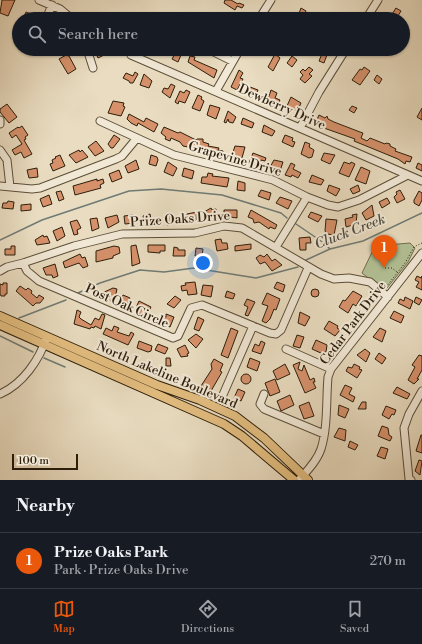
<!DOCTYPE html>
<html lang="en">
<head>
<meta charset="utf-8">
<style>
  body { margin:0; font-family:"Libre Bodoni",serif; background:#242831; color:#f1f3f6 }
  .scale { position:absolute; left:12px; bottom:10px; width:66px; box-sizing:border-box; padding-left:4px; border:2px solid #2c1e0b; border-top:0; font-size:11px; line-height:14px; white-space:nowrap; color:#2c1e0b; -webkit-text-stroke:3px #f1e8d6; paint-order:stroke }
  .you { position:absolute; left:203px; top:263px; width:14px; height:14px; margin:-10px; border:3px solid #fff; border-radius:50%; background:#1a73e8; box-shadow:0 0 0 6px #1a73e833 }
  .badge { display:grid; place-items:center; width:26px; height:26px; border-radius:50%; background:#ea580c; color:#fff; font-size:13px; font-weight:700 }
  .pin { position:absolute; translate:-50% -33px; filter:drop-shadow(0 1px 2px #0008) }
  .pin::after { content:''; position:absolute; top:21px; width:14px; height:12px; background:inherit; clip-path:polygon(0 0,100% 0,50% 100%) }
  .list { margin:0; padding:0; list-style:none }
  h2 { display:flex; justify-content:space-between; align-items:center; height:52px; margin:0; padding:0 16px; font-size:17px }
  h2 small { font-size:13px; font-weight:400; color:#9ea1a6 }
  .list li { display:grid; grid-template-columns:26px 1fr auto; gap:12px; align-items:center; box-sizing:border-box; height:56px; padding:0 16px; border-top:1px solid #363941 }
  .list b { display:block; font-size:15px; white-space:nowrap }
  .list p { margin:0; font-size:13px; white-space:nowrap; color:#9ea1a6 }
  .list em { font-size:13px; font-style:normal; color:#9ea1a6 }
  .icon { flex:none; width:22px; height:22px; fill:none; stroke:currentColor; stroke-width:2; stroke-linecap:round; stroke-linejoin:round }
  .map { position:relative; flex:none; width:422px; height:480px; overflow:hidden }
  .search { position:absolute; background:#171b24; box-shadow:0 1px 3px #0004; left:12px; right:12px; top:12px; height:44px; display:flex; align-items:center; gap:10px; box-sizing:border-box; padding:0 14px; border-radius:22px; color:#9ea1a6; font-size:15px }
  .sheet { height:108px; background:#171b24 }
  nav { display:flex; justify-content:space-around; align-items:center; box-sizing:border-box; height:56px; border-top:1px solid #363941; background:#171b24; font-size:11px; color:#9ea1a6 }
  nav a { display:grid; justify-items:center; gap:2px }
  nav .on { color:#ea580c }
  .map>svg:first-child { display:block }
  .green { fill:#b3c195; stroke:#707050 }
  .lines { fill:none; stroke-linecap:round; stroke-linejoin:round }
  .stream { stroke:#6f7b75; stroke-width:1.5 }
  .building { fill:#d6916b; stroke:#2c1e0b }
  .minor-casing { stroke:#5b4e38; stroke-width:9 }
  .major-casing { stroke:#2c1e0b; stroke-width:10 }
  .path { stroke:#2c1e0b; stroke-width:1; stroke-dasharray:1 2; stroke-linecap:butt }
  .minor { stroke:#f1e8d6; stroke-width:7 }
  .major { stroke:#e4be80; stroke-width:8 }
  .labels { text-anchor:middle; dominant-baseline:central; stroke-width:4; stroke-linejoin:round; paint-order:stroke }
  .street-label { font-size:13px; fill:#2c1e0b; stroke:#f1e8d6 }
  .water-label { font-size:14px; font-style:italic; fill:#4d4c40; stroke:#f1e8d6 }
</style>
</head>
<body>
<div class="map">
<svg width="422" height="480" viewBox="0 0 422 480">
  <rect width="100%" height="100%" fill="#e9dcc0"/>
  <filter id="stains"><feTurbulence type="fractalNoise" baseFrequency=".005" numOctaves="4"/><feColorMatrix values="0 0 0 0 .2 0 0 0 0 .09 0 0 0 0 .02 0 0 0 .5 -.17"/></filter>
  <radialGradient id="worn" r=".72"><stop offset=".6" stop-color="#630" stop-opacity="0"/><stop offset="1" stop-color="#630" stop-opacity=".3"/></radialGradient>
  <path class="green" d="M410,243L415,248L408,262L387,288H381L362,273L375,246Z"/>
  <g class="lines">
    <path class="stream" d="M296,224L324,243L330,249
      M0,240L42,220L129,191L161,189L222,195L281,213L287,218
      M306,260L330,249L363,241L422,213
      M78,293L100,283L140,270L164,272L194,268L256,278L298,267
      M19,318L66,300
      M0,336L33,352
      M44,358L65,367"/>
  </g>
  <path class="building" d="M2,0H15L8,16L0,13Z
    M225,0H231L238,4L239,3L244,5L242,8L237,6L235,10L224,3Z
    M301,8L306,11L303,18L298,16Z
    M396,8L401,11L396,19H389Z
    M26,12L36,16L35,19H23Z
    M94,49H101L104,55L98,58Z
    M324,49H329L324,63L319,61Z
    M176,52L181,55L178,62L172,59Z
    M275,54L280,58L273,71L268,67Z
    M66,55L69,56L76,69L68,74L59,59Z
    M190,56L195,57L194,60L217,70L214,78L188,62Z
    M292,56L297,60L292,67L287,63Z
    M309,67L313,70L309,74L312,76L305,83L300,79L303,75L300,72L303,69L305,71Z
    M364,67L370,71L360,85L352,80L360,69L362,70Z
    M239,70L243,73L240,78L243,79L237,90L231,87Z
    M135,72L138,74L133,83H130L129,81L123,78L126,73L133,76Z
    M144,74L152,81L149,88L140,85Z
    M377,75L382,79L379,84L374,80Z
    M171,84L175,86L170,98L162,92L164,88L168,89Z
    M250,87L258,90L255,97L247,94Z
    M186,90L190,92L185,103L179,101L178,104L175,102L180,91L184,93Z
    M271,90L277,93L275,98L280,100L278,104L268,99Z
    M198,95L202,97L201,99L204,101L200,111L192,108Z
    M291,97L301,103L297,112L287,106Z
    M113,101L124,103L123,106L125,107L121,116L108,113Z
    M7,104L17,117L9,123L0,112V109Z
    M210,105L220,108L216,119L207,115Z
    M352,106L357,108L354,113L349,110Z
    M422,108V120L417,117Z
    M228,111L236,117L233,123L229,122L228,119L226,123L224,122Z
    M129,114L144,122L146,118L158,124L154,132L138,123L137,126L131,123L127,119Z
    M319,115L325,118L327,116L328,119L334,122L360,132L363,133L361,138L367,141L370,138L385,144L386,143L390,144V146L396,149L395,151L412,157L410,162L406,161L405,164L398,159L354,141L355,139L321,127L322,125L316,122Z
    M243,118L254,123L252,128L241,124Z
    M264,125L275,131L272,136L262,132Z
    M22,126L28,135L25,137L26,139L24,140L32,154L24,158L21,152L15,155L12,150L22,144L16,135L12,138L9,133L18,127L19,128Z
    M164,127L178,133L180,132L196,140L197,139H203V142L209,144L208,146L219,148L218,150L223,151L222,156L189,145L188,147L183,146L180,142L171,138L170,141L165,139L166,137L161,133Z
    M114,135L120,139L113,148H111L108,144Z
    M285,135L293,138L292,141L295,142L293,147L282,142Z
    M96,141L104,151L95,156L88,147Z
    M305,142L310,144L309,147L314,150L312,157L309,158L301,154Z
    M235,146L245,147L242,158L236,156L235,159L231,158Z
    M79,150L80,152L82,150L88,157L76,163L69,155Z
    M253,153L266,158L265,161L261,160L259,166L249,163Z
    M324,153L335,155L330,164L321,160Z
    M60,155L65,166L53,171L50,164L53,163L52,160L56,158L55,157Z
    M151,155L157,157L158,160L156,166L149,164Z
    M136,160L139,169L128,173L125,166Z
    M274,160L283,162L280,171L270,167Z
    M168,162L177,168L173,176L164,172Z
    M344,162L350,164L351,162L355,164L349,177L339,173Z
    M291,163L295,165L293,169L301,173L298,178L292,175L291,177L285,175Z
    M418,163L422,165V171L416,168Z
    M361,167L370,171L366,184L355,180Z
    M37,168L38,177L29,178L27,170Z
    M184,168L194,171L192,179L182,176Z
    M119,170L122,178L112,182L109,174Z
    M208,173L213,174L212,176L229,178L227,187L201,183L202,177H207Z
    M312,175L324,180L321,185L309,182Z
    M97,179V181L103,179L104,183L100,185L101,188L75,195L73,186Z
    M238,181L245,183V191L237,190Z
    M329,185L340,189L336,196L327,191Z
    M358,185L360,191L353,194L350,189Z
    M261,190L271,193L269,200L258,196Z
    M400,190L405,199L397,203L394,197L397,194L396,192Z
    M61,191L64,199L59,201L56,192Z
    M419,191L422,193V200L419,206L414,203V200Z
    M49,195L52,204L43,207L40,199Z
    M280,197L292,201L288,209L276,203Z
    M387,198L390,203L382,208L379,202Z
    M8,201L14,202L13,209L2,208L3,203H7Z
    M31,204V210L21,211V205Z
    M372,205L374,216L366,220L362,213Z
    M211,208L212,210L216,209L217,216L205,220L204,212Z
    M224,210H237V218L224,216Z
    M251,210L277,225L275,229L270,227L269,229L259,222L254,223L253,219L248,217Z
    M197,212V220L188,223L187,214Z
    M311,212L322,216L318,222L308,217Z
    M150,214L151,219L144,221L143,216Z
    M357,214L356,224L346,227L345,219L353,217L352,215Z
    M117,215L119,222L108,228L105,218Z
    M133,215L134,223L125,224L124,216Z
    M167,215H172V217H175V221H172V224L167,225Z
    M97,218L99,228L92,231L90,219Z
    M326,219L337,220L334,235L327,234L325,231Z
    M77,220L81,228L77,230L78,234L74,235L70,222Z
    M62,227L65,236L57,241L53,231Z
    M43,235L44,237L47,236L50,243L37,245L35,240Z
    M310,237L311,243H306V250H300L299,238Z
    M221,239L222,243H227L228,249L217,251L215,240Z
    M251,244V249L235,251V246Z
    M136,245L140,263L132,266L131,248V246Z
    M148,245H165V251H160V253L148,252Z
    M11,246H15V255H5V249H11Z
    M114,246L119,247L120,253L113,256V258L96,262V251Z
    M174,247L178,248V250H185V256H173Z
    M196,248L203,249L202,256H195Z
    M80,254L82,258L85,257L88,266L83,268L79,263L65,268L63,262Z
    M267,254L272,261L275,259L282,265L272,271L265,262L260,264L256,258L260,255L264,257Z
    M55,264L58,276L53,278L52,275H46L43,268Z
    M417,276L421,278L422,276V290L416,287L419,282L415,280Z
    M195,282L197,294L188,295L187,290L182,291L181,286L186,285L185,283Z
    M277,282L285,285L283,292L274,288Z
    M3,283H7V294H5V296H1L0,294V284L3,285Z
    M203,285L213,286L211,297L201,295Z
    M20,286L26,290L28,288L32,291L31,293L37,298L39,295L44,298L40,303H36L33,306L16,291Z
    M113,288L117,289L114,302L101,298L100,294Z
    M311 293a4 4 0 1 1 8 0a4 4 0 1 1-8 0Z
    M227,291L235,294L233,299L225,297Z
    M353,291L362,296L356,306L353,304L348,313L339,307L343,300L345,301Z
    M267,293L280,299L276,310L274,309L270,319L266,323L262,321L268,306L262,304Z
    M123,295L130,298L125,309L118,306Z
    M175,296L181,300L174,308L167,304Z
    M405,297L413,301L410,309L398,303L400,299L404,301Z
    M416,297L422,300L419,305L414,302Z
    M247,299L255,302L248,316L245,315L248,307L244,305Z
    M139,301L151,307L149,311L146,309L143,314L136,313L137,311L135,310Z
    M77,310L81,312L79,317L81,319L91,325L95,318L99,320L102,314L105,315L101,329L95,326L94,328L91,327L90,329L74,324Z
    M394,311L404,316L401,323L390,318Z
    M300,312L310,317L305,326L298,323Z
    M166,314L174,317L170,327L157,322L159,317L161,318L162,315L166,317Z
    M198,317L204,320L199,331L194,329Z
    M329,321L338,326L337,328L340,330L335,336L324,329Z
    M114,326L119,328L117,332L129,336L131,332L134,334L128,345L103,334L106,328L112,331Z
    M231,328L238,331L228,358L221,355Z
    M380,328L386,331L382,342L373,337Z
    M196,334L203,339L196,348L188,340Z
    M297,335L304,337L300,348L293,346Z
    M316,340L327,345L326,352H324L323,354L312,349Z
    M139,341L152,346L151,351L148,352L137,348Z
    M261,341L265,343L261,354L252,351L255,344L259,346Z
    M158,344L168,348L165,354L155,350Z
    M185,345L189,353L187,354L188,356L181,357L177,349Z
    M365,349L370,353L366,362L357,355Z
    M379,353L386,358L382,364L375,359Z
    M419,355L422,356V370L417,379H419L414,384L408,380L415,367L412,365Z
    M166,358H170L171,366H166Z
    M250,358L260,362L257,371L247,367Z
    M214,359L223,364L220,371L222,372L211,391L201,386L212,369L211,364Z
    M300,362L298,369L302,371L304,365L310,380L314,378L315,382H313L316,388L305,393L293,365Z
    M285,364L290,374L277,380L273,371Z
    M354,364L360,367L359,369L362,370L357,378L346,371L348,367L352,368Z
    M241 379a5 5 0 1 1 10 0a5 5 0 1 1-10 0Z
    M275,379L280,392L270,396L265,383Z
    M345,385L352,388L349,394L355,397L353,402L340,395Z
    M397,387L410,394L407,399L393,393Z
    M238,389L245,392L241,401L234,398Z
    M290,395L294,405L281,411L277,401Z
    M309,402L314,416L304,419L299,406Z
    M362,402H366V409H358Z
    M339,405L349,409L345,418L338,415Z
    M386,406L396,410L394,415L392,414L389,419L382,415Z
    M382,426L388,428L389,435L392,437L390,441L378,436Z
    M339,428L346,430L345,441L334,437Z
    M421,435H422V453L416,451Z
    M350,441L358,445L355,450L348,447Z
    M381,447L388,449L385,459L377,456Z
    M419,460L422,461L420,475L415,471Z"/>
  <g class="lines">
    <g class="minor-casing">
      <path id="minor" d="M39,0L60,9L72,19
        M46,19L52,5
        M259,19L271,0
        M366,19L378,0
        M67,49L68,51L71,49
        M87,49L93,68
        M208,49L232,61
        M131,55L422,181
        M216,91L240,49
        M0,120V124
        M100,121L174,155L273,180L307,197L328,205L338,207L359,200L406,176
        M300,128L319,92L346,49
        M0,150L7,160L10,187
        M0,186L32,189L40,188L116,159L122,156L137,138
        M276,247L307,197
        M23,263L27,271L39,281L173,338L178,336L191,308L202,305L270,333L276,334L281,330L308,268
        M0,271L7,267L23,263L74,246L122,234L195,233L224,226L242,228L321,274L334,279L349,278L370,282L388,297
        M286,349L331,369
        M0,394C23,384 39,360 47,337
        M264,394L260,404L264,409L324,434
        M222,397L253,326
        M299,480C307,471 317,461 321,449C328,427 326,400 328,377L331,369L422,253
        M411,480L409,479L404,428L409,414L422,391"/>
    </g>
    <g class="major-casing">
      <path id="major" d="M0,316L157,385L200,400L235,416L264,438L308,480
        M0,325L224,424L242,436L294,480"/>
    </g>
    <path class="path" d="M385,268H392L397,272
      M386,287L405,263L414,247L422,243"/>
    <use href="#minor" class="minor"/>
    <use href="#major" class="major"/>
  </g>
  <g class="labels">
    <g class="street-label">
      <text transform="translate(282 107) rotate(24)">Dewberry Drive</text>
      <text transform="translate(235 159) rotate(16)">Grapevine Drive</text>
      <text transform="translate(180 219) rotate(-4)">Prize Oaks Drive</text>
      <text transform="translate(127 306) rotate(24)">Post Oak Circle</text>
      <text transform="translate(353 323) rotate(-53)">Cedar Park Drive</text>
      <text transform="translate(167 375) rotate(23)">North Lakeline Boulevard</text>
    </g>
    <g class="water-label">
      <text transform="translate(350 232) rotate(-21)">Cluck Creek</text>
    </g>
  </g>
  <rect width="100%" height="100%" filter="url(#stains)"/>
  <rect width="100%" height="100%" fill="url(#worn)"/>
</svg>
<div class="scale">100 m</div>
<div class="you"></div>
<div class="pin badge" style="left:384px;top:268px">1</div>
<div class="search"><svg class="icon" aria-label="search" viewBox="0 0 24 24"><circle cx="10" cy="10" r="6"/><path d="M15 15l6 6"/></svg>Search here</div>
</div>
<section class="sheet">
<h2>Nearby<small></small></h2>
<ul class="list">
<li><span class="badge">1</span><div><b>Prize Oaks Park</b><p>Park · Prize Oaks Drive</p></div><em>270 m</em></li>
</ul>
</section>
<nav>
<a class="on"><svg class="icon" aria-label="map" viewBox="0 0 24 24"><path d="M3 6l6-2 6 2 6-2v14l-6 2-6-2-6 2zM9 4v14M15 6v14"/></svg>Map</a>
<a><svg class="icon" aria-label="directions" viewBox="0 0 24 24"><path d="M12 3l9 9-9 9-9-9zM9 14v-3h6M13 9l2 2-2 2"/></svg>Directions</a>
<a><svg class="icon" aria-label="saved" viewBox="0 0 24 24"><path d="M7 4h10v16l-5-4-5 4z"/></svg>Saved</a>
</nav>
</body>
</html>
